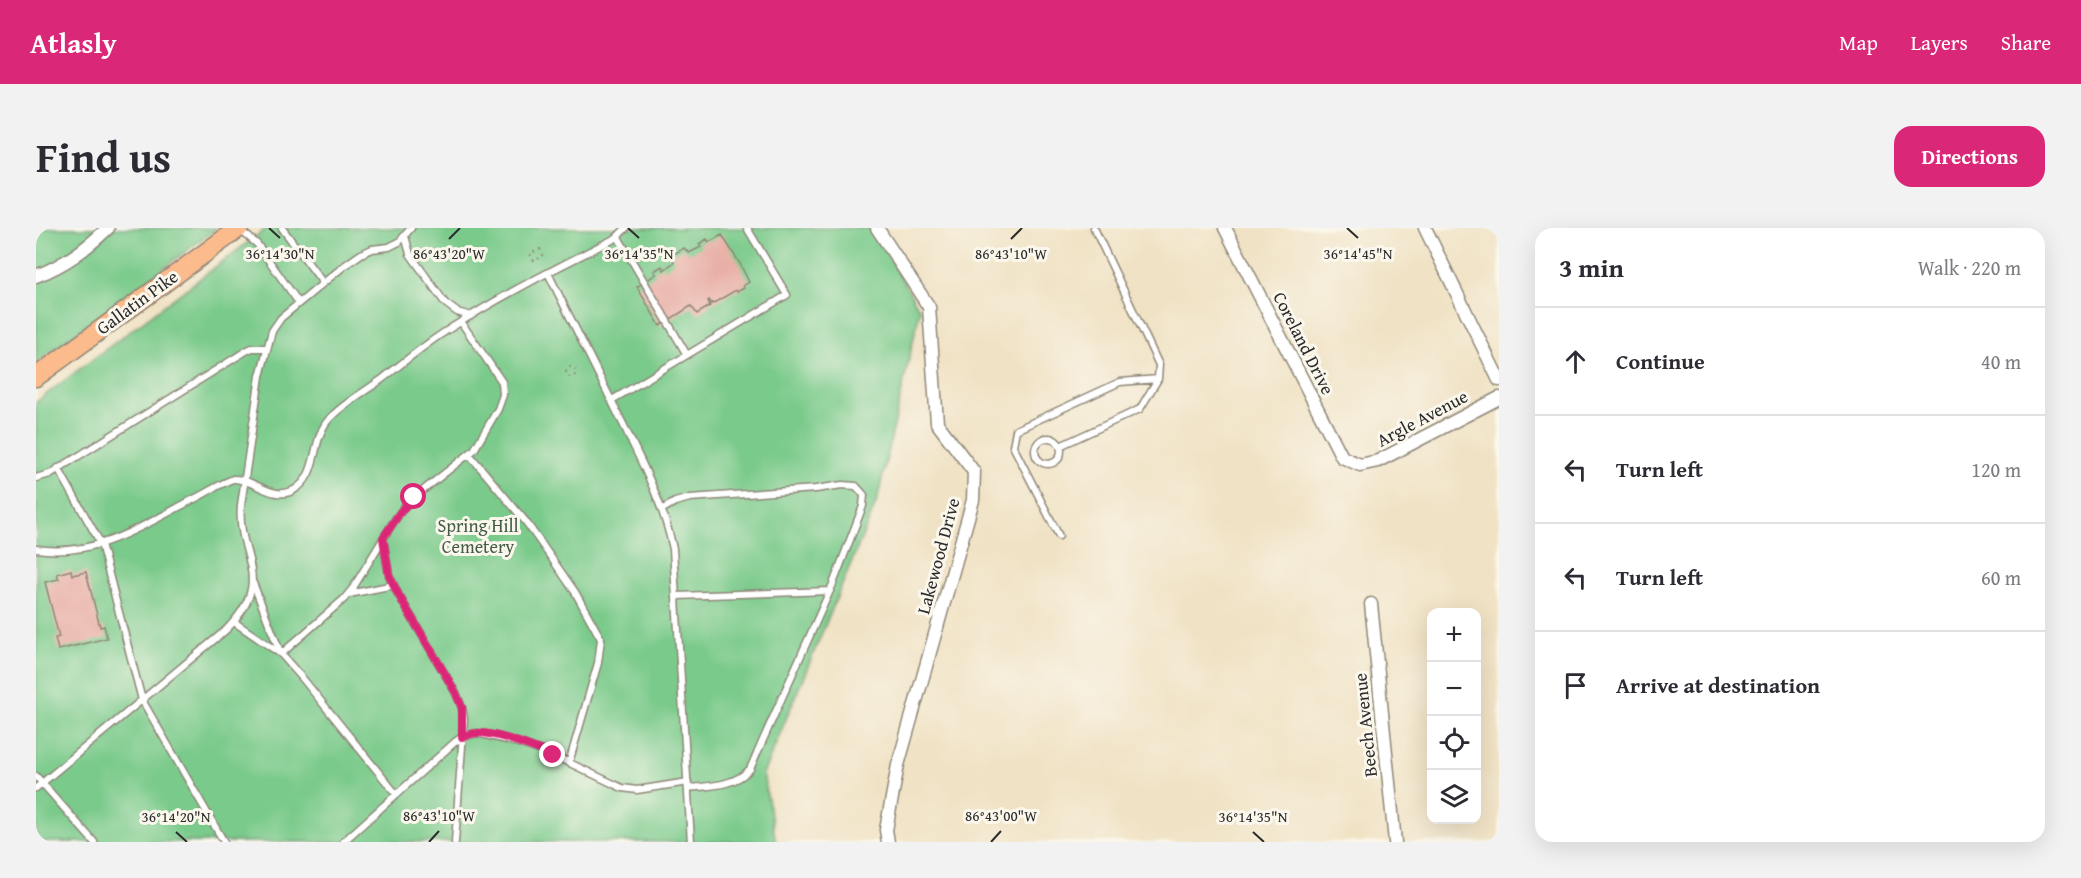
<!DOCTYPE html>
<html lang="en">
<head>
<meta charset="utf-8">
<style>
  body { margin:0; font-family:"Gentium Book Plus",serif; background:#f2f2f3; color:#2b2b33 }
  .controls { position:absolute; right:18px; bottom:18px; display:grid; overflow:hidden; border-radius:12px; box-shadow:0 6px 24px #0002 }
  .controls button { width:54px; height:54px; display:grid; place-items:center; padding:0; border:0; border-bottom:2px solid #e1e1e2; background:#fff; color:#2b2b33; font:30px sans-serif }
  .stop { position:absolute; width:18px; height:18px; margin:-14px; border:4px solid #db2777; border-radius:50%; background:#fff }
  .stop.end { background:#db2777; border-color:#fff; box-shadow:0 2px 6px #0008 }
  .list { margin:0; padding:0; list-style:none }
  h2 { display:flex; justify-content:space-between; align-items:center; height:78px; margin:0; padding:0 24px; font-size:26px }
  h2 small { font-size:20px; font-weight:400; color:#7c7c81 }
  .list li { display:grid; grid-template-columns:39px 1fr auto; gap:18px; align-items:center; box-sizing:border-box; height:108px; padding:0 24px; border-top:2px solid #e1e1e2 }
  .list b { display:block; font-size:22px; white-space:nowrap }
  .list em { font-size:20px; font-style:normal; color:#7c7c81 }
  .icon { flex:none; width:33px; height:33px; fill:none; stroke:currentColor; stroke-width:2; stroke-linecap:round; stroke-linejoin:round }
  .map { position:relative; flex:none; width:1463px; height:614px; overflow:hidden; border-radius:18px }
  header { display:flex; align-items:center; gap:36px; box-sizing:border-box; height:84px; padding:0 30px; background:#db2777; color:#fff }
  header strong { font-size:28px }
  nav { display:flex; gap:33px; margin-inline-start:auto; font-size:21px }
  .intro { display:flex; align-items:center; justify-content:space-between; box-sizing:border-box; height:144px; padding:0 36px }
  h1 { margin:0; font-size:42px }
  .button { padding:15px 27px; border-radius:18px; background:#db2777; color:#fff; font-size:21px; font-weight:700 }
  main { display:flex; gap:36px; padding:0 36px }
  aside { flex:1; background:#fff; border-radius:18px; box-shadow:0 6px 24px #0002 }
  .map>svg:first-child { display:block }
  .green { fill:#7aca8b; stroke:#527a5b; stroke-width:1.5 }
  .building { fill:#e8afa6 }
  .lines { fill:none; stroke-linecap:round; stroke-linejoin:round }
  .service-casing { stroke:#8e8678; stroke-width:9 }
  .minor-casing { stroke:#8e8678; stroke-width:15 }
  .primary-casing { stroke:#8e8678; stroke-width:21 }
  .path { stroke:#8e8678; stroke-width:2; stroke-dasharray:1.5 4.5; stroke-linecap:butt }
  .service { stroke:#fff; stroke-width:6 }
  .minor { stroke:#fff; stroke-width:12 }
  .primary { stroke:#fbbb8c; stroke-width:18 }
  .route { stroke:#db2777; stroke-width:8 }
  .ticks { fill:none; stroke:#2b2b2b; stroke-width:2 }
  .labels { text-anchor:middle; dominant-baseline:central; stroke-width:6; stroke-linejoin:round; paint-order:stroke }
  .street-label { font-size:18px; fill:#2b2b2b; stroke:#fbf7ec }
  .park-label { font-size:18px; fill:#435b48; stroke:#fbf7ec }
  .ticks-label { font-size:15px; text-anchor:middle; fill:#2b2b2b; stroke:#fbf7ec; stroke-width:6; stroke-linejoin:round; paint-order:stroke }
</style>
</head>
<body>
<header>
<strong>Atlasly</strong>
<nav><a>Map</a><a>Layers</a><a>Share</a></nav>
</header>
<div class="intro"><h1>Find us</h1><a class="button">Directions</a></div>
<main>
<div class="map">
<svg width="1463" height="614" viewBox="0 0 1463 614">
  <rect width="100%" height="100%" fill="#fbf7ec"/>
  <filter id="ink" filterUnits="userSpaceOnUse"><feTurbulence type="fractalNoise" baseFrequency=".0167" numOctaves="2"/><feDisplacementMap in="SourceGraphic" scale="12" xChannelSelector="R" yChannelSelector="G"/><feConvolveMatrix kernelMatrix="1 2 1 2 8 2 1 2 1" color-interpolation-filters="sRGB"/></filter>
  <filter id="wash" filterUnits="userSpaceOnUse"><feTurbulence type="fractalNoise" baseFrequency=".008" numOctaves="4" result="noise"/><feDisplacementMap in="SourceGraphic" scale="24" xChannelSelector="R" yChannelSelector="G"/><feGaussianBlur stdDeviation="1.35" result="paint"/><feColorMatrix in="noise" values="0 0 0 0 0 0 0 0 0 0 0 0 0 0 0 0 0 1.4 0 .05"/><feComposite in="paint" operator="in"/></filter>
  <g filter="url(#wash)">
    <rect width="100%" height="100%" fill="#f0e2c4"/>
    <path class="green" d="M0,0H181L0,135Z
      M231,0H836L884,82L841,273L727,546L740,614H0V174Z"/>
    <g id="blocks">
      <path class="building" d="M686,7L703,34L713,54L707,58L708,60L701,64L700,62L676,76L673,72L672,73L674,78L661,86L655,78L624,98L601,59L620,46L618,43L626,38L628,42L638,34L636,27L648,20L653,25L665,19L663,16L671,11L673,14Z
        M35,342L36,347L50,344L64,399L68,398L71,410L22,422L19,410L23,409L9,354L23,351L21,346Z"/>
    </g>
  </g>
  <g filter="url(#ink)">
    <use href="#blocks" fill-opacity="0" stroke="#8e8678" stroke-width="1.5"/>
    <g class="lines">
      <g class="service-casing">
        <path id="service" d="M246,0L287,55
          M203,1L221,16L263,75
          M369,8L374,26L409,75L421,84L435,88
          M582,9L651,127
          M512,45C538,97 564,149 590,202C609,241 628,279 637,321L655,614
          M576,172L751,67L711,0
          M999 223a13 13 0 1 1 26 0a13 13 0 1 1-26 0Z
          M1024,218L1104,181L1122,151
          M433,226L490,294L514,328L539,364L565,411L562,435L533,535
          M22,240L65,316L106,472L188,614
          M0,250L14,246L210,123L216,120H230
          M627,281L639,274L654,270L780,261L806,257L820,258L828,267L827,278L797,356L714,541C699,558 674,558 652,560
          M1023,308L977,218L980,202L1084,154L1122,151L1123,137L1058,0
          M347,311L353,347L362,366L420,465L426,480L428,491L419,614
          M0,321C63,330 110,295 164,268C175,262 186,255 197,251C218,250 236,274 258,262C284,247 274,211 294,190C308,175 328,164 345,152C368,134 390,115 415,100C468,66 524,38 580,10L590,0
          M217,355L245,426L308,371L317,360L358,293L371,275L438,222L462,181L467,167L466,154L425,94
          M313,366L358,357
          M640,368L794,363
          M198,394L245,426L267,451L360,566
          M0,548L58,614
          M0,560L190,402C241,351 200,329 205,277L224,148L236,103L245,90L308,38L325,26L336,21L353,19L363,14L375,0
          M307,614L419,514L426,509L441,505L483,515L517,527L586,560L601,562L652,554"/>
      </g>
      <g class="minor-casing">
        <path id="minor" d="M841,0L893,79L901,195L938,244L937,272L862,537L850,602L852,614
          M1189,0L1306,229L1324,237L1342,233L1463,170
          M1389,0L1463,152
          M0,48C29,37 50,21 72,0
          M1335,376L1359,614"/>
      </g>
      <g class="primary-casing">
        <path id="primary" d="M0,149L203,0"/>
      </g>
      <path class="path" d="M504,21L507,28L498,33L494,26Z
        M530 144a5 5 0 1 1 10 0a5 5 0 1 1-10 0Z"/>
      <use href="#service" class="service"/>
      <use href="#minor" class="minor"/>
      <use href="#primary" class="primary"/>
    </g>
  </g>
  <g class="lines" filter="url(#ink)">
    <path class="route" d="M378,269L365,283L347,310L353,347L362,366L420,465L426,480V509C431,508 436,505 441,505C461,504 497,520 517,527"/>
  </g>
  <path class="ticks" d="M233,0L244,10M592,0L603,10M1311,0L1322,10M413,11L424,0M975,11L986,0M140,604L151,614M1217,604L1228,614M393,614L403,603M955,614L965,603"/>
  <g class="labels">
    <g class="street-label">
      <text transform="translate(101 74) rotate(-36)">Gallatin Pike</text>
      <text transform="translate(1268 115) rotate(63)">Coreland Drive</text>
      <text transform="translate(1386 190) rotate(-28)">Argle Avenue</text>
      <text transform="translate(902 328) rotate(-75)">Lakewood Drive</text>
      <text transform="translate(1329 497) rotate(-96)">Beech Avenue</text>
    </g>
    <g class="park-label">
      <text x="442" y="297">Spring Hill<tspan x="442" dy="21">Cemetery</tspan></text>
    </g>
  </g>
  <g class="ticks-label">
    <text x="244" y="31">36°14'30"N</text>
    <text x="603" y="31">36°14'35"N</text>
    <text x="1322" y="31">36°14'45"N</text>
    <text x="413" y="31">86°43'20"W</text>
    <text x="975" y="31">86°43'10"W</text>
    <text x="403" y="593">86°43'10"W</text>
    <text x="965" y="593">86°43'00"W</text>
    <text x="140" y="594">36°14'20"N</text>
    <text x="1217" y="594">36°14'35"N</text>
  </g>
</svg>
<div class="controls">
<button>+</button>
<button>−</button>
<button><svg class="icon" aria-label="locate" viewBox="0 0 24 24"><circle cx="12" cy="12" r="6"/><path d="M12 2v4M12 18v4M2 12h4M18 12h4"/></svg></button>
<button><svg class="icon" aria-label="layers" viewBox="0 0 24 24"><path d="M12 4l9 5-9 5-9-5zM3 14l9 5 9-5"/></svg></button>
</div>
<div class="stop" style="left:378px;top:269px"></div>
<div class="stop end" style="left:517px;top:527px"></div>
</div>
<aside>
<h2>3 min<small>Walk · 220 m</small></h2>
<ul class="list">
<li><svg class="icon" aria-label="ahead" viewBox="0 0 24 24"><path d="M12 20V5M6 11l6-6 6 6"/></svg><div><b>Continue</b></div><em>40 m</em></li>
<li><svg class="icon" aria-label="left" viewBox="0 0 24 24"><path d="M17 20v-9H6M10 6l-5 5 5 5"/></svg><div><b>Turn left</b></div><em>120 m</em></li>
<li><svg class="icon" aria-label="left" viewBox="0 0 24 24"><path d="M17 20v-9H6M10 6l-5 5 5 5"/></svg><div><b>Turn left</b></div><em>60 m</em></li>
<li><svg class="icon" aria-label="arrive" viewBox="0 0 24 24"><path d="M6 21V4h12l-3 4 3 4H6"/></svg><div><b>Arrive at destination</b></div></li>
</ul>
</aside>
</main>
</body>
</html>
